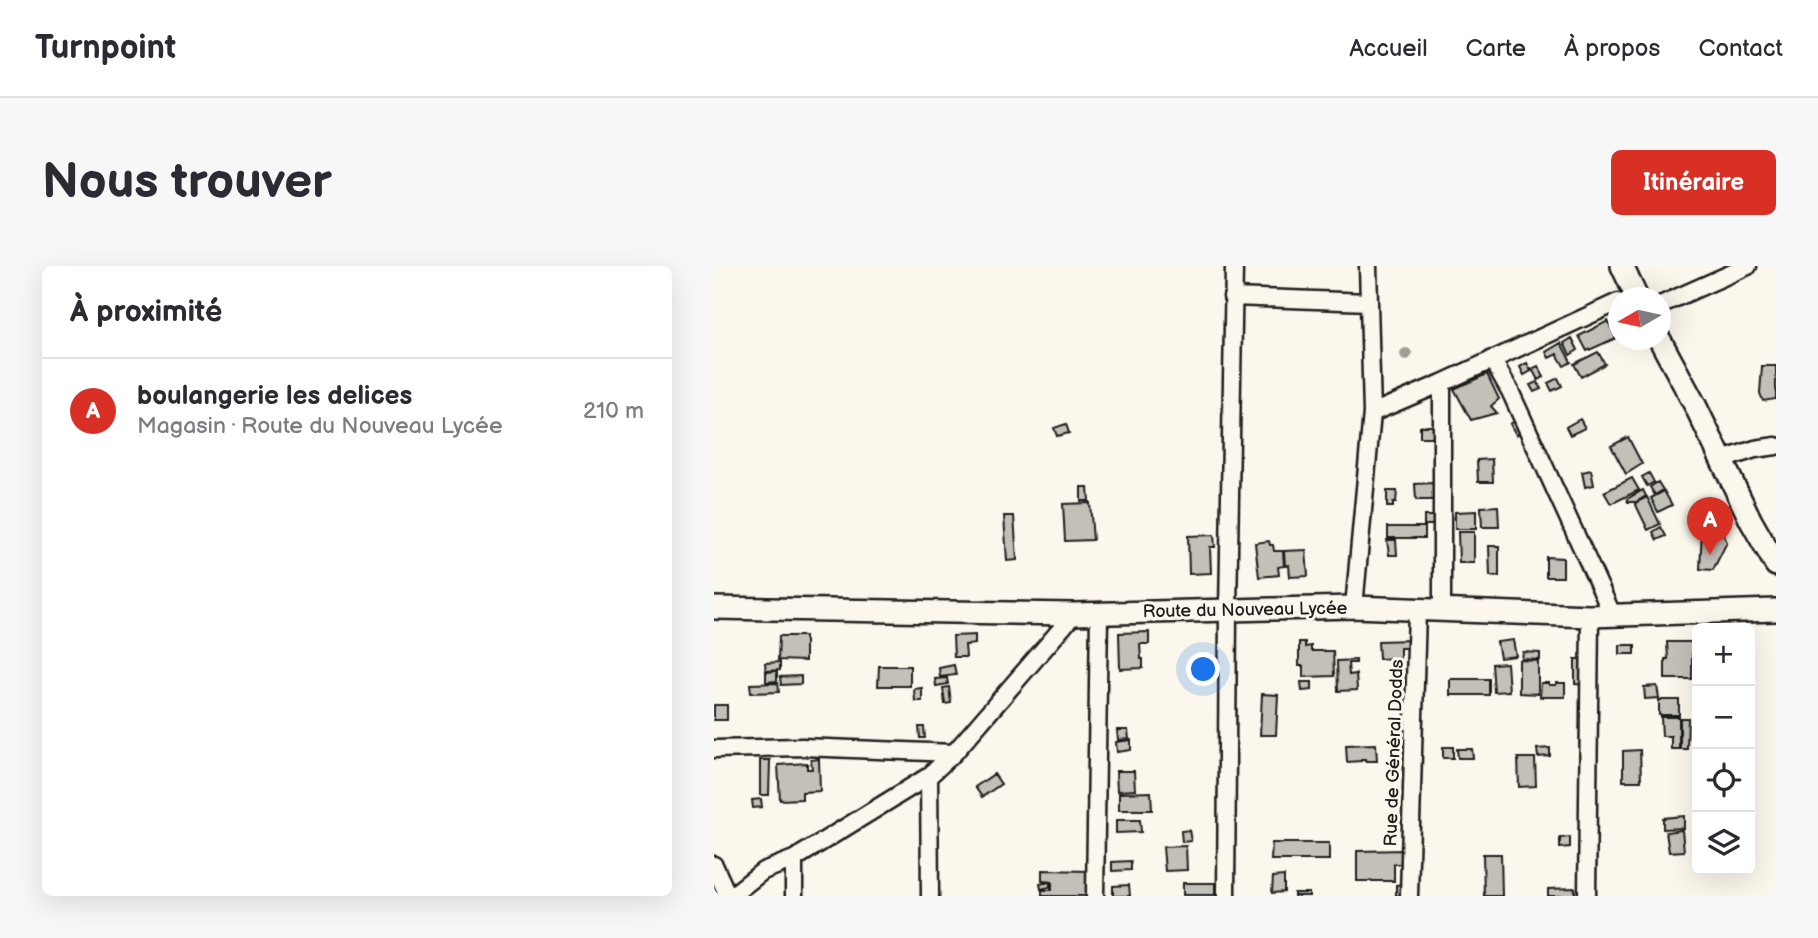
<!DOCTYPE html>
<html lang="fr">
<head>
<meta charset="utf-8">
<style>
  body { margin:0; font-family:"Balsamiq Sans",sans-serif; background:#f7f7f7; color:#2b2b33 }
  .controls { position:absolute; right:21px; bottom:21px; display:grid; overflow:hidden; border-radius:10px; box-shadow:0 7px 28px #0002 }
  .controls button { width:63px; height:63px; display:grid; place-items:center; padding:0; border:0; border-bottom:2px solid #e1e1e2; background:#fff; color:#2b2b33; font:35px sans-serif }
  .compass { position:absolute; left:894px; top:21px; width:63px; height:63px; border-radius:50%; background:#fff; box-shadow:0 7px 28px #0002; rotate:261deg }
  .you { position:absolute; left:490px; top:404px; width:24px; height:24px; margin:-18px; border:5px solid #fff; border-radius:50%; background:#1a73e8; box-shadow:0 0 0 10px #1a73e833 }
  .badge { display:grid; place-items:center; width:46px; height:46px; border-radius:50%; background:#d93025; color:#fff; font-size:23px; font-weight:700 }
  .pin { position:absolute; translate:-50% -58px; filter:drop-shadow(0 2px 4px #0008) }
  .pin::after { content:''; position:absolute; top:37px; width:24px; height:21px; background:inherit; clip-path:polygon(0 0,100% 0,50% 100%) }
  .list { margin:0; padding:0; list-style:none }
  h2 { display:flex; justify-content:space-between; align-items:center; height:91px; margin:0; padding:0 28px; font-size:30px }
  h2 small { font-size:23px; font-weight:400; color:#7c7c81 }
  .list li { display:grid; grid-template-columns:46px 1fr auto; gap:21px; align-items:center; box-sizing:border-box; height:105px; padding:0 28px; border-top:2px solid #e1e1e2 }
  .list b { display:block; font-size:26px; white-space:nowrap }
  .list p { margin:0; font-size:23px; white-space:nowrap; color:#7c7c81 }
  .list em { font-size:23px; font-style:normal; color:#7c7c81 }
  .icon { flex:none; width:38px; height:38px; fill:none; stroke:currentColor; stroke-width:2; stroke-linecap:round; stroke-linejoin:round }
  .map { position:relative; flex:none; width:1062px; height:630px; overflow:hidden; border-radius:10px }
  header { display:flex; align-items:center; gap:42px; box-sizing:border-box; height:98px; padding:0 35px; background:#fff; border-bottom:2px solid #e1e1e2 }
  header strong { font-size:33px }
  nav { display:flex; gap:38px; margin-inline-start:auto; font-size:24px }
  .intro { display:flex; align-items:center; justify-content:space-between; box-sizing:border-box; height:168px; padding:0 42px }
  h1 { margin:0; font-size:49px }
  .button { padding:18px 32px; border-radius:10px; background:#d93025; color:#fff; font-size:24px; font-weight:700 }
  main { display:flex; gap:42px; padding:0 42px }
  aside { flex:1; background:#fff; border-radius:10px; box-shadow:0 7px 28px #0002 }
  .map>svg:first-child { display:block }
  .building { fill:#c3c0b8; stroke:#1c1c1c; stroke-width:2 }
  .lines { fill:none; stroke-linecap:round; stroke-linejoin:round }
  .street-casing { stroke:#1c1c1c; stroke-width:21 }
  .secondary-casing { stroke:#1c1c1c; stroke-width:26 }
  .street { stroke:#fbf7ec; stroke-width:16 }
  .secondary { stroke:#fbf7ec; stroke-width:21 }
  .tree { fill:#a09d97 }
  .labels { text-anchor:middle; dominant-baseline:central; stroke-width:6; stroke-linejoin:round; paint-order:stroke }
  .street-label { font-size:18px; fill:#1c1c1c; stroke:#fbf7ec }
</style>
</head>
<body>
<header>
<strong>Turnpoint</strong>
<nav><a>Accueil</a><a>Carte</a><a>À propos</a><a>Contact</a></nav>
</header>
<div class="intro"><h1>Nous trouver</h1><a class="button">Itinéraire</a></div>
<main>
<aside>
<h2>À proximité<small></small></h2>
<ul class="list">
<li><span class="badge">A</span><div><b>boulangerie les delices</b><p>Magasin · Route du Nouveau Lycée</p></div><em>210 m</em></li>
</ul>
</aside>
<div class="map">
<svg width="1062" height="630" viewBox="0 0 1062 630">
  <rect width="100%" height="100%" fill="#fbf7ec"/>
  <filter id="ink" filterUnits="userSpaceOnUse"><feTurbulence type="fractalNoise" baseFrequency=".0143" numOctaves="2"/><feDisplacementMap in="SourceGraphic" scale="14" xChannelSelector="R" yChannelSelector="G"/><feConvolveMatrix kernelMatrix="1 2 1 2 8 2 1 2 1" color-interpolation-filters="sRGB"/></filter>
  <g filter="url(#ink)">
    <path class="building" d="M894,55L902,72L873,85L865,70Z
      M858,72L864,84L856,89L850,77Z
      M847,77L857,96L850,100L843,88L835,92L832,86Z
      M884,86L891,98L867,111L860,98Z
      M813,97L817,105L810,109L806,101Z
      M824,100L830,111L824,114L818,103Z
      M1048,100H1062V133L1049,135L1046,127Z
      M773,108L785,133L777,140L783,147L757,154L740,123Z
      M844,112L848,120L838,125L834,117Z
      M824,116L827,123L820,126L816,119Z
      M866,153L871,162L856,169L852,161Z
      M803,154L809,165L802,169L796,158Z
      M352,158L355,167L343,170L340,162Z
      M706,160H723V171H706Z
      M914,171L928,198L912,208L897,180Z
      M778,193L779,216H764L763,194Z
      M877,204L880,219L871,221L868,206Z
      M935,207L940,216L933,220L928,211Z
      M918,212L925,224L897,238L890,226Z
      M944,216L949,224L941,229L936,221Z
      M719,217L720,234H702L701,218Z
      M367,221H374L375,235H367Z
      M929,224L932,230L922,236H914L913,233Z
      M673,225H683L682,236H679V241H673Z
      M950,225L958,239L944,246L937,232Z
      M933,231L946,258L934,264L921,237Z
      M376,237L379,274L351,275L349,238Z
      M784,240L785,261H768L767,241Z
      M762,245V263H741V246Z
      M290,250H300L303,294L293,295Z
      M710,250H720V259H710Z
      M674,261H711V272H674Z
      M947,261L952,270L943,274L939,266Z
      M1006,262L1013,276L999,304L986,303L988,264Z
      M744,266H760V297H745Z
      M500,269L501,281H496L497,307L475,308L474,270Z
      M673,274H682L683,289H675Z
      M555,275L556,279H559L560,285H569L570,300L564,301L565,309L545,311L541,277Z
      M775,280H785V310H776Z
      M592,284L594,310L576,311L575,299L571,300L570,285Z
      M832,291L849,292V311H832Z
      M435,366V378H426L427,393H429V402L406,403L405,367Z
      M261,369V378L251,379L252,391H240L239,370Z
      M65,370H91V395L64,394Z
      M698,374V382H686V392L665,393L664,375Z
      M799,374L802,390L786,392L783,376Z
      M585,376H591V381L597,380V385H619L620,410L589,411V400H585Z
      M953,376H978V413H951V393H954Z
      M906,379H921V388H906Z
      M809,386L826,387V394L808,393Z
      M861,393H872V419L861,418Z
      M642,394V397H634L635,409L642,408L643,424L624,425L623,395Z
      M805,394L824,395V428L805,427Z
      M66,396V404L52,405L51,397Z
      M793,397L795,425L780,426L778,398Z
      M240,399L242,409L226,411L225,402Z
      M165,400H196V420H164Z
      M63,405V415L52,416V406Z
      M87,410V418L67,419L66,411Z
      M233,412L234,418L222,420L221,413Z
      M736,413H775V429H736Z
      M587,416H598V424L588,425Z
      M64,417L65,426L37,427L36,418Z
      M827,417H835V419H842V417H851V431H826Z
      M943,420L945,432L931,433L930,421Z
      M235,421L237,437L231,438L229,422Z
      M208,422V435H201L200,423Z
      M548,428L564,429L562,469H546Z
      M945,434H965V449H945Z
      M0,439H13V454H0Z
      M947,451H965V483H957V470H948Z
      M966,452H974L973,483H966Z
      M205,461H210L211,472H206Z
      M403,464H414L415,473L404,474Z
      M417,474V484L403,486L402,476Z
      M662,478L663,495H651V493H647V495L633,496L632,479Z
      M729,481H739V492H729Z
      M836,482V490L824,491L823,483Z
      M743,483H758L759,492H744Z
      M926,484L927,515H909V485Z
      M804,492H821L822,520L805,521Z
      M105,493L106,525L88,526V533L66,534L64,499L93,497V503H98L97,494Z
      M46,494H56L55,529H46Z
      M402,505H420L421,524L403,525Z
      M280,508L287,518L268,531L261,521Z
      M437,526L438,544H405V527Z
      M47,533L48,541L39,542L38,534Z
      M970,550V562L949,563V552Z
      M402,554H426L427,566L402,567Z
      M475,564L477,575L468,576L467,565Z
      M968,564L970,585L955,586L952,566Z
      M856,571V581L846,582V572Z
      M558,577H615V594H557Z
      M472,580L473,604L451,605L449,581Z
      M691,584V598H680V615H643V585Z
      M769,588H787L788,630H770Z
      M417,595V604L398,605V596Z
      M328,604L375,605V630H328V624H338V616L328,615Z
      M570,610V626L558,627L559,611Z
      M336,616V621L327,623L326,618Z
      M469,617H501V629H469Z
      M690,618L691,629L682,630V619Z
      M415,619L416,630H399V620Z
      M861,622V630H834V623Z
      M580,627H595V630H580Z"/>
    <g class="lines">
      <g class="street-casing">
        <path id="street" d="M518,31L655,36
          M946,39L1034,0
          M778,93L796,125L899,350
          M658,147L728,117L904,36
          M1008,194L1041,183L1062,180
          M640,341L658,147L654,0
          M728,345V117
          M0,483L88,481L240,487
          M215,510L216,630
          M80,593V630
          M0,599L14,630
          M17,630L49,605L80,593L215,510L240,487L360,348
          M381,630L385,348
          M512,630L514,345L520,0
          M695,630L703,344
          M873,630L876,350"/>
      </g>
      <g class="secondary-casing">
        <path id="secondary" d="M908,0L923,32
          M946,74L981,139L1037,255L1062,299
          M0,342L360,348L640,341L876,350L1062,344"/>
      </g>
      <use href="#street" class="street"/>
      <use href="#secondary" class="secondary"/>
    </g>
    <circle class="tree" cx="692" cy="88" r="6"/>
  </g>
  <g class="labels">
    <g class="street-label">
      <text transform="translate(531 344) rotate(-1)">Route du Nouveau Lycée</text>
      <text transform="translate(680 487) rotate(-88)">Rue de Général Dodds</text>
    </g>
  </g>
</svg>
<div class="controls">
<button>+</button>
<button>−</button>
<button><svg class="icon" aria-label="locate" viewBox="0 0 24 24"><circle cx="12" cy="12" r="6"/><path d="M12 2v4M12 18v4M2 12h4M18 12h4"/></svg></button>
<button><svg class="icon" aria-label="layers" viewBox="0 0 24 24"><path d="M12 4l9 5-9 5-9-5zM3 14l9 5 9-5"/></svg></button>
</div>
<svg class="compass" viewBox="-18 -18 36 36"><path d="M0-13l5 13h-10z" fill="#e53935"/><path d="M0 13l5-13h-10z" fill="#7c7c81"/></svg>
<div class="you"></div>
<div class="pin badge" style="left:996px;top:289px">A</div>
</div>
</main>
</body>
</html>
